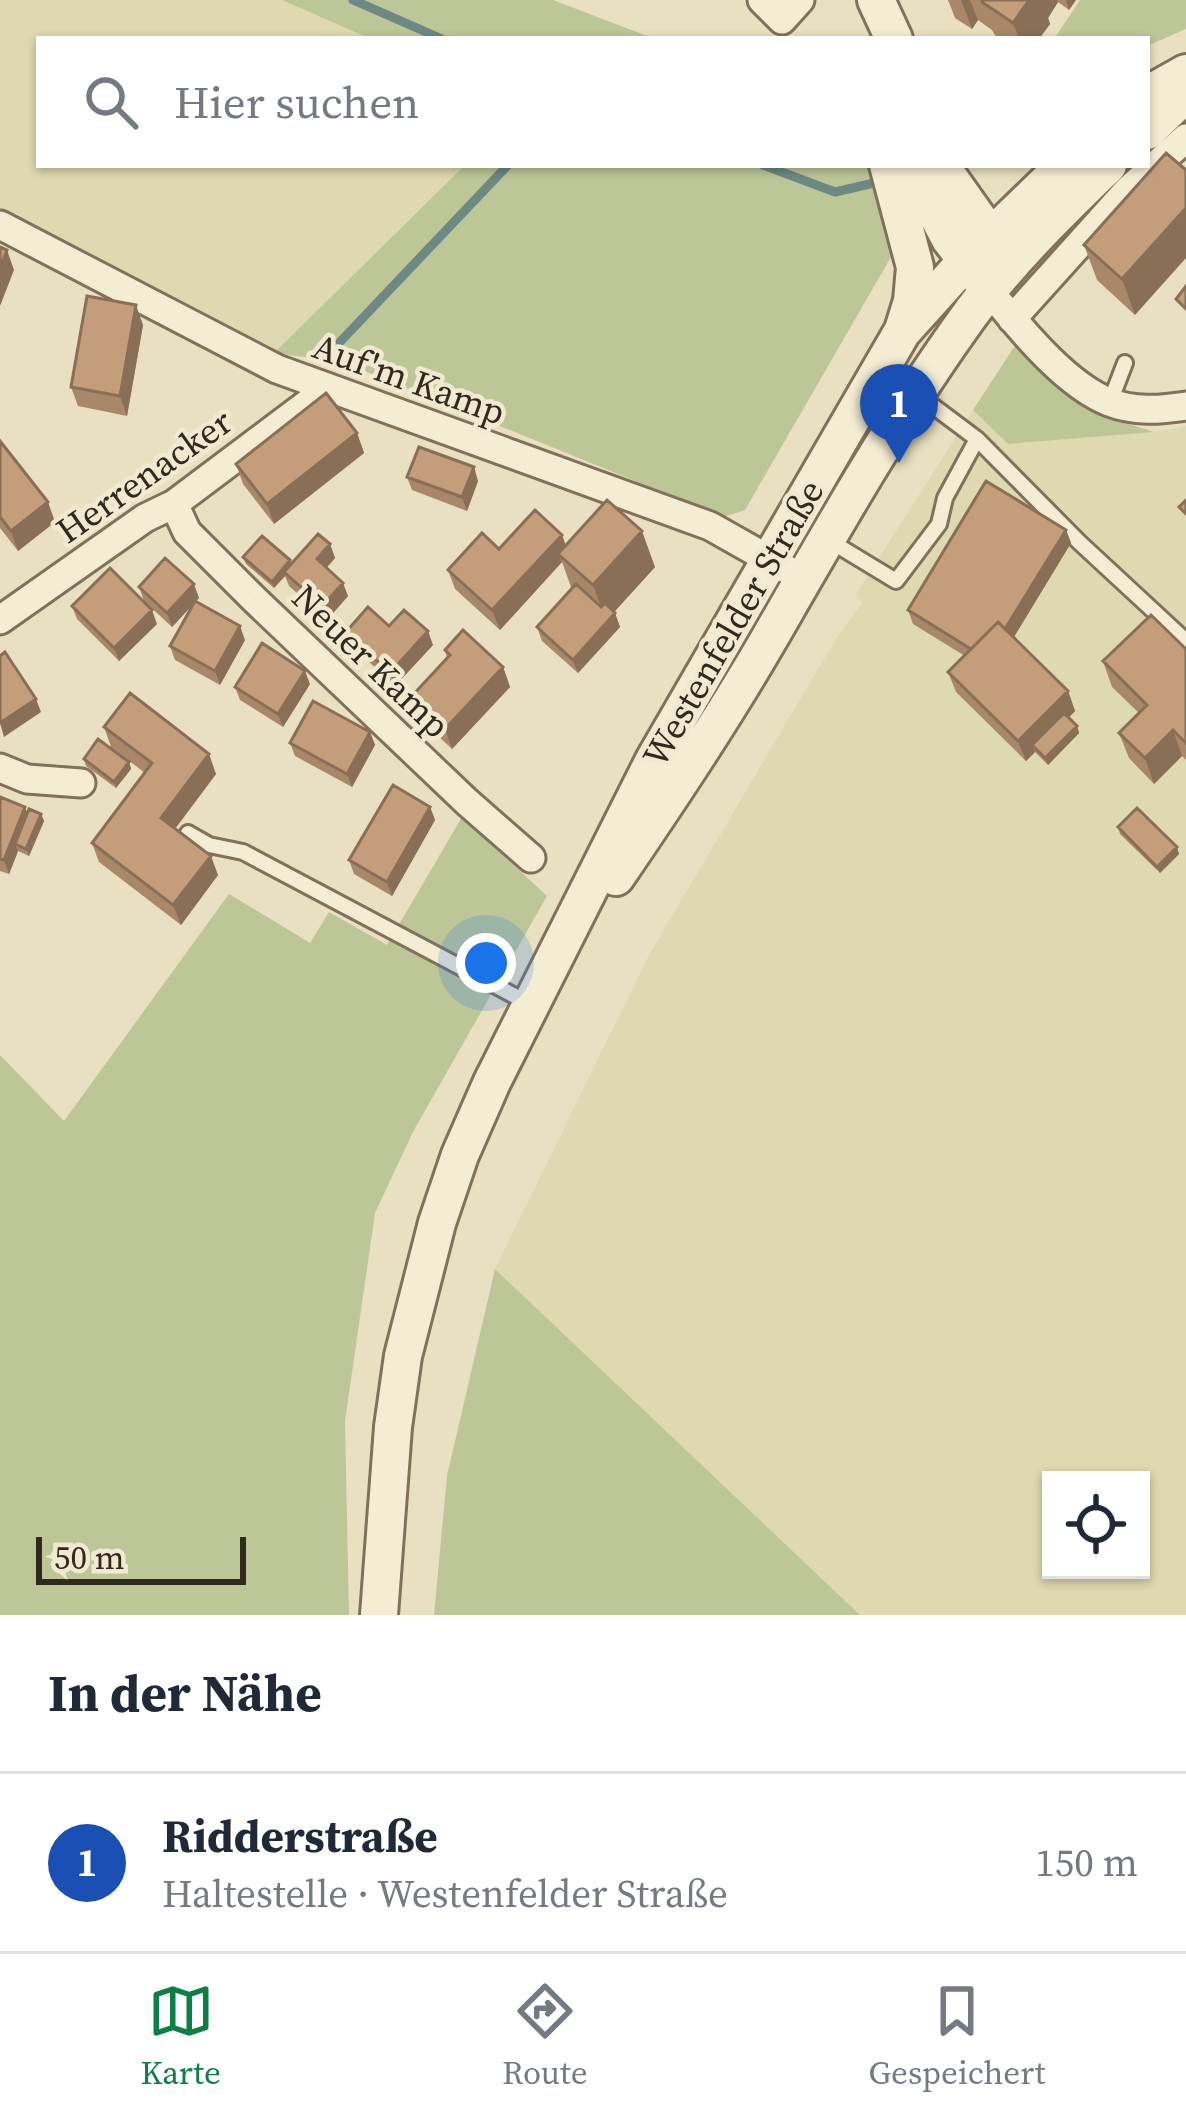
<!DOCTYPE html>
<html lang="de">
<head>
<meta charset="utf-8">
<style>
  body { margin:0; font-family:"Source Serif 4",serif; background:#f6f6f7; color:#1f2937 }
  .controls { position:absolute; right:36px; bottom:36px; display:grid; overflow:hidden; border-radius:0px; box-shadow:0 3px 9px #0004 }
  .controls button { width:108px; height:108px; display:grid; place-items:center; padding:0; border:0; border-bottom:3px solid #e0e1e3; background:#fff; color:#1f2937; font:60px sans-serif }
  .scale { position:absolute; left:36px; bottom:30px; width:210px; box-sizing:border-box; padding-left:12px; border:6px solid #32291d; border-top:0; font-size:33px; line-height:42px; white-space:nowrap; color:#32291d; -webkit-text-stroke:9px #f1ead0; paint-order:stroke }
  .you { position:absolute; left:486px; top:963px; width:42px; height:42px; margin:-30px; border:9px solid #fff; border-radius:50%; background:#1a73e8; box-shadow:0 0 0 18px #1a73e833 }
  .badge { display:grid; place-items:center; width:78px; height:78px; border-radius:50%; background:#0b8043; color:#fff; font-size:39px; font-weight:700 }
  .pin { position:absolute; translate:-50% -99px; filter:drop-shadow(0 3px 6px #0008) }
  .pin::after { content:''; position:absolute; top:63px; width:42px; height:36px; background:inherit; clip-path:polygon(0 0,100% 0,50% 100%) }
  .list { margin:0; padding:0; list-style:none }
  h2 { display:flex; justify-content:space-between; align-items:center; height:156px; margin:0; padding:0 48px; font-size:51px }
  h2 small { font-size:39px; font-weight:400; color:#747a83 }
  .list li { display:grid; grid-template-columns:78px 1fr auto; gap:36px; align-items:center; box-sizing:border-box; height:180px; padding:0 48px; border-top:3px solid #e0e1e3 }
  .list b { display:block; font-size:45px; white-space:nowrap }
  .list p { margin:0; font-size:39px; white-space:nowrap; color:#747a83 }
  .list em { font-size:39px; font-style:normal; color:#747a83 }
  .icon { flex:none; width:66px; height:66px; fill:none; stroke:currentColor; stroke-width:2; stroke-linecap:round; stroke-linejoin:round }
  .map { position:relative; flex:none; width:1186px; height:1615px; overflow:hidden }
  .search { position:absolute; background:#fff; box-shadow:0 3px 9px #0004; left:36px; right:36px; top:36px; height:132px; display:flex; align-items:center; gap:30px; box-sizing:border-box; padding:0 42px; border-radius:0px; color:#747a83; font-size:45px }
  .sheet { height:336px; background:#fff }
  nav { display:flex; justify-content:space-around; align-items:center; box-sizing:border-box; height:168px; border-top:3px solid #e0e1e3; background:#fff; font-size:33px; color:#747a83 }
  nav a { display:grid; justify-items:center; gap:6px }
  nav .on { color:#0b8043 }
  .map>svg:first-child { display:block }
  .farmland { fill:#ded9b0; fill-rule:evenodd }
  .green { fill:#bdc697 }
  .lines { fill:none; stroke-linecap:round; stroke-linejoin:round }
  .stream { stroke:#6c8983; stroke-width:9 }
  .service-casing { stroke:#81715b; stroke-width:20 }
  .minor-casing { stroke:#81715b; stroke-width:33 }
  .tertiary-casing { stroke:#81715b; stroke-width:42 }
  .service { stroke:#f5edd3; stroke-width:14 }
  .minor { stroke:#f5edd3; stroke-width:27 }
  .tertiary { stroke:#f5edd3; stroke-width:36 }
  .wall { fill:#a9886a }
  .shaded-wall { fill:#896f56 }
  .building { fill:#c49e7b; stroke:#896f56; stroke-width:3 }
  .labels { text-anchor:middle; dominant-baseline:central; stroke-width:9; stroke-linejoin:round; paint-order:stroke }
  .street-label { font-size:36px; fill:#32291d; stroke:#f1ead0 }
</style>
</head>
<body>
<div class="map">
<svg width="1186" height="1615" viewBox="0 0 1186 1615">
  <rect width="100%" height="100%" fill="#e9e0c1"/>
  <path class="farmland" d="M0,0H282L371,39H39V165H465L274,353L0,219Z
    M973,410L1008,444L1154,432L1186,426V1615H860L495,1269L649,955L837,637L862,603L856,594ZM1051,1480H1141V1570H1051Z"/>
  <path class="green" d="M282,0H553L655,39H371Z
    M1080,0H1186V29L1147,46V39H1054Z
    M465,165H867L892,243L891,257L745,510L724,517L342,362L274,353Z
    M1016,344L1092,412L1154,432L1008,444L973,410Z
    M462,817L547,896L414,1130L375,1213L345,1421L349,1615H0V1055L64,1121L229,894L310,943L329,912L387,945Z
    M495,1269L860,1615H434L447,1476Z"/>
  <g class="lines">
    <path class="stream" d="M353,0L442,39
      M763,165L835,192L874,183
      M340,342L508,165"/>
    <g class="service-casing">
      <path id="service" d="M917,394L977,439L1079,542L1186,641
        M1110,402L1125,363
        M830,541L896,581L939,524L945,498L977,439
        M188,833L209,845L243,852L530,1004"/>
    </g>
    <g class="minor-casing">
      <path id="minor" d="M762,0L782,20L800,0
        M0,225L277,369L710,526L786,569
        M1001,305C1028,338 1069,386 1109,402C1134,412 1160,410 1186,406
        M1012,319L1128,190L1186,138
        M174,504L187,532L254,599L467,802L531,858
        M0,620L145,518L174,504L327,389
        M0,768L27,779L81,783"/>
    </g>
    <g class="tertiary-casing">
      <path id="tertiary" d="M876,0L894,39
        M1147,95L1186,73
        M1147,131L1186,93
        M888,165L915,267L912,301L903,330
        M911,165L950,239L980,278
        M940,165L991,237
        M616,877C669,799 722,720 769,639C830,533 890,427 961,327C1002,268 1056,215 1108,165
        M379,1615L393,1427L403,1356L437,1223L460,1155L492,1082L654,760L902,332L966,261L1065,165"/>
    </g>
    <use href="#service" class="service"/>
    <use href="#minor" class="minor"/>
    <use href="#tertiary" class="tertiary"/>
  </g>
  <path class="wall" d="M948,0H1076L1069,10L1058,2L1048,18L1050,24L1039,39H997L992,30L978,20L972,29L955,18Z
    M1166,153L1135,315L1097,280L1084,245Z
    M143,325L127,416L78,406L71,387Z
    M357,433L364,453L274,524L243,484L236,464Z
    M0,441L55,522L18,551L0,528Z
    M407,477L478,481L467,511L412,490Z
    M1066,530L1071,543L1014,637L1068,691L1075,711L1068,718L1077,726L1079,733L1048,765L1035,752L1026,761L956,692L948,672L965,656L913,624L908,610Z
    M562,535L566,546L655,567L614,612L620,627L578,673L542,641L537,627L572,590L562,562L500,630L455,589L448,570L499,549Z
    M330,544L335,558L326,568L348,596L327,620L289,586L285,576L274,588L246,564L243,557L290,560L291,564Z
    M139,587L199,598L196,601L245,640L220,685L175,660L170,646L193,604L172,627L144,601Z
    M72,606L157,624L119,661L77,619Z
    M389,626L433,645L395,686L351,645L346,632Z
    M1186,649V760L1182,756L1154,784L1129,758L1119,733L1139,713L1112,687L1103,661Z
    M445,650L503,667L510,687L452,749L418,717L411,697L447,658Z
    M310,684L283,727L240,700L235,687Z
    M104,727L216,774L175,829L218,875L181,925L99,862L92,843L145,773L111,747Z
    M370,732L375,745L352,787L295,756L290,743Z
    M84,759L129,762L131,769L116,788L86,766Z
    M0,797L27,814H41L44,821L29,856L18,851L9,874L0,871Z
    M430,807L435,820L392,896L354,874L349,860Z
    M1118,827L1179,854L1160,873L1120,834Z"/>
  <path class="shaded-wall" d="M961,0H970L978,20L972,29Z
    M1029,0H1057L1058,2L1048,18L1050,24L1039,39H1019L1013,23Z
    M1066,0H1076L1069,10Z
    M1186,208V258L1135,315L1122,279Z
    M7,250L14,270L0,306V268Z
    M136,305L143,325L127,416L120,396Z
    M357,433L364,453L274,524L267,504Z
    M474,467L478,481L467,511L462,497Z
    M48,502L55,522L18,551L11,531Z
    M1066,530L1071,543L1009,645L1004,632Z
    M642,531L655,567L606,621L593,585Z
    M562,535L569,555L558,554L562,562L500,630L492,610Z
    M330,544L335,558L322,573L317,559Z
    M290,560L292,567L284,572L285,576L274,588L272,582Z
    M343,583L348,596L327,620L322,606Z
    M194,584L199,598L172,627L167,613Z
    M152,610L157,624L119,661L114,648Z
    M615,613L620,627L578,673L573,660Z
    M240,626L245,640L220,685L215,671Z
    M428,631L433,645L395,686L390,673Z
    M503,667L510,687L452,749L445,729Z
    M305,671L310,684L283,727L278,714Z
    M1068,691L1075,711L1037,749L1032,745L1035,752L1026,761L1018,741Z
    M36,699L41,712L4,737L0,723Z
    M1077,726L1079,733L1048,765L1045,758Z
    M1173,730L1182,756L1154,784L1145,758Z
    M370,732L375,745L352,787L347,774Z
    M209,754L216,774L168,838L161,818Z
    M129,762L131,769L116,788L114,782Z
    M25,807L30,821L15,844L18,851L9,874L4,860Z
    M430,807L435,820L392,896L387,882Z
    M41,814L44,821L29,856L26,849Z
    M1177,847L1179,854L1160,873L1157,867Z
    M211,856L218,875L181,925L173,905Z"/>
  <path class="building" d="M983,0H1029L1013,23L982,2Z
    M1166,153L1186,170V208L1122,279L1084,245Z
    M0,247L7,250L0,268Z
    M1186,286V309L1176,299Z
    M87,296L136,305L120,396L71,387Z
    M326,393L357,433L267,504L236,464Z
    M0,441L48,502L11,531L0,517Z
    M419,447L474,467L462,497L407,477Z
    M986,481L1066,530L1005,629L998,622L971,649L908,610Z
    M607,500L642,531L593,585L558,554Z
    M1186,500V514L1179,507Z
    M535,510L562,535L492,610L448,570L482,533L499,549Z
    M318,534L330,544L317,559L343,583L322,606L284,572Z
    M262,536L290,560L272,582L243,557Z
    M165,558L194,584L167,613L139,587Z
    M110,568L152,610L114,648L72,606Z
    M576,584L601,607L605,603L615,613L573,660L537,627Z
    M195,601L240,626L215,671L170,646Z
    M368,607L389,626L404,610L428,631L390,673L346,632Z
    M1151,615L1186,649V743L1173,730L1145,758L1119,733L1147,705L1103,661Z
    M998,622L1068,691L1018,741L948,672Z
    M463,630L503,667L445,729L411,697L450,655L445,650Z
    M262,643L305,671L278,714L235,687Z
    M5,652L36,699L0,723V656Z
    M130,693L209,754L161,818L211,856L173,905L92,843L152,763L104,727Z
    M313,701L370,732L347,774L290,743Z
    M1064,713L1077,726L1045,758L1032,745Z
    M98,739L129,762L114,782L84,759Z
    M393,785L430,807L387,882L349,860Z
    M0,797L25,807L4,860L0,859Z
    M1137,808L1177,847L1157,867L1118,827Z
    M29,809L41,814L26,849L15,844Z"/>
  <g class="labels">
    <g class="street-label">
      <text transform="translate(409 379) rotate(20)">Auf'm Kamp</text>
      <text transform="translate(144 476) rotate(-35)">Herrenacker</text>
      <text transform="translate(733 623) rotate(-60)">Westenfelder Straße</text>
      <text transform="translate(371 661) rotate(44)">Neuer Kamp</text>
    </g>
  </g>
</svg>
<div class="controls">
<button><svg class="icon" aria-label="locate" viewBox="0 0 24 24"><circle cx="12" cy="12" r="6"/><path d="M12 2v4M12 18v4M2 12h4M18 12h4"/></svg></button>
</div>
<div class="scale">50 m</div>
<div class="you"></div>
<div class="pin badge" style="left:899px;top:463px;background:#1a4fb4">1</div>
<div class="search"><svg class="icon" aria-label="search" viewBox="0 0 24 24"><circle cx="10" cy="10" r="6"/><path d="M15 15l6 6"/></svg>Hier suchen</div>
</div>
<section class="sheet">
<h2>In der Nähe<small></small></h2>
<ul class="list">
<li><span class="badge" style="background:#1a4fb4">1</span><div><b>Ridderstraße</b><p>Haltestelle · Westenfelder Straße</p></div><em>150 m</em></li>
</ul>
</section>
<nav>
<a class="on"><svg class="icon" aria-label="map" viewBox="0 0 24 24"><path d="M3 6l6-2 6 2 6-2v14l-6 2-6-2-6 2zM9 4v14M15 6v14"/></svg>Karte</a>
<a><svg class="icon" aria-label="directions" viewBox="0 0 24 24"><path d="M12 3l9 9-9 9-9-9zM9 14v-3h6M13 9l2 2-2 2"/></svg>Route</a>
<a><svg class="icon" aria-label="saved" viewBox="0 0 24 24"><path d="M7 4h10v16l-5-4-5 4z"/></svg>Gespeichert</a>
</nav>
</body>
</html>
